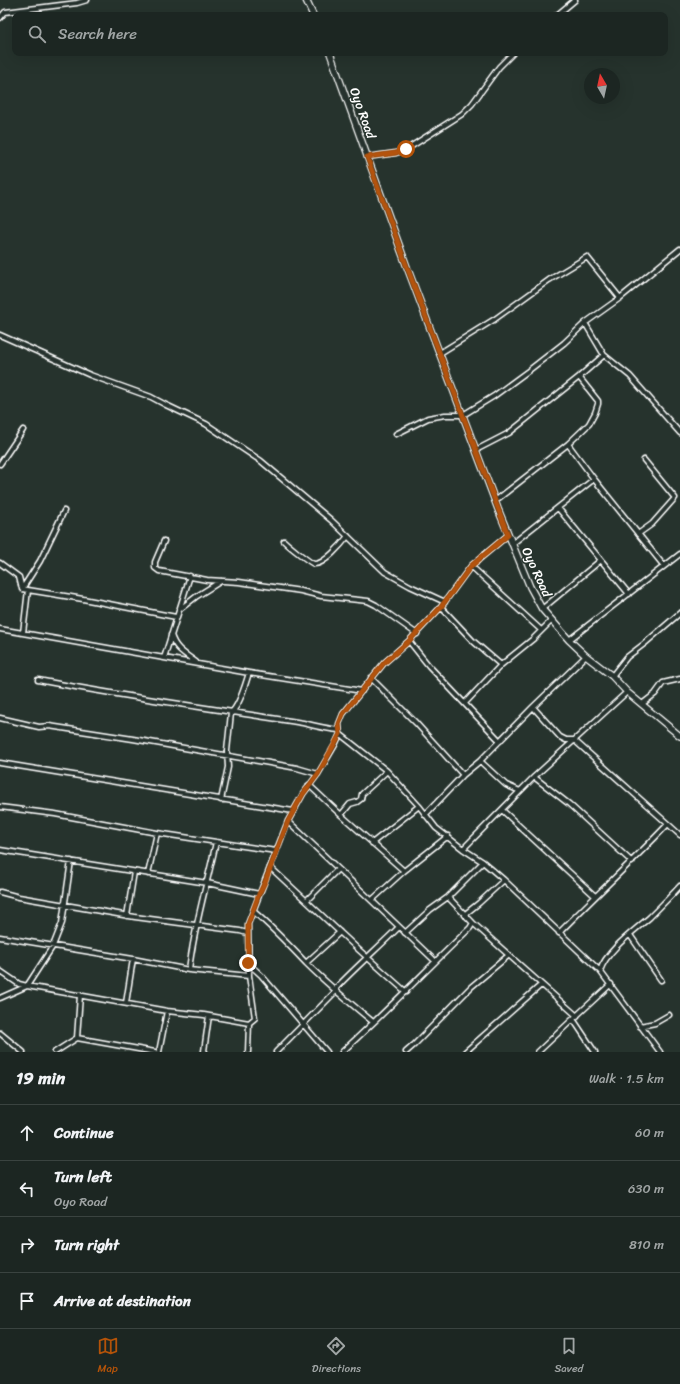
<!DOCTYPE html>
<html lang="en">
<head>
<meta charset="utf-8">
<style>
  body { margin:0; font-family:Sriracha,sans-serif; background:#252e2a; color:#f1f3f6 }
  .compass { position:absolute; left:584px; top:68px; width:36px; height:36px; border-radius:50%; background:#1c2622; box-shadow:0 4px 16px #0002; rotate:351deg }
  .stop { position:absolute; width:12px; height:12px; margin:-9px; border:3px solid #b45309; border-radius:50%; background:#fff }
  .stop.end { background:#b45309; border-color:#fff; box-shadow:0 1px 4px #0008 }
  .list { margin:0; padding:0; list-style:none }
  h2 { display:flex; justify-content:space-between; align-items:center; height:52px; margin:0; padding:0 16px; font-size:17px }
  h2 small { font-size:13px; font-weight:400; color:#a0a5a5 }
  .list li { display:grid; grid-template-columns:26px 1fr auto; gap:12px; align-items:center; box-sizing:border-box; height:56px; padding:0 16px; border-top:1px solid #3a4340 }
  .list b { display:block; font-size:15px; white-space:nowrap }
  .list p { margin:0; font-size:13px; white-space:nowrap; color:#a0a5a5 }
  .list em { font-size:13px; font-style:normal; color:#a0a5a5 }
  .icon { flex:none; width:22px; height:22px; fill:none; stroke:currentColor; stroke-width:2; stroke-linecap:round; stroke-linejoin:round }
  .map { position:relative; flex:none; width:680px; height:1052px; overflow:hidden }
  .search { position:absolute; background:#1c2622; box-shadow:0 4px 16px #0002; left:12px; right:12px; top:12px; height:44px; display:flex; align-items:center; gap:10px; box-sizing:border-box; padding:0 14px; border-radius:8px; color:#a0a5a5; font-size:15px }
  .sheet { height:276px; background:#1c2622 }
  nav { display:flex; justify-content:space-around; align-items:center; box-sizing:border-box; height:56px; border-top:1px solid #3a4340; background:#1c2622; font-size:11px; color:#a0a5a5 }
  nav a { display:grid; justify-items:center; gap:2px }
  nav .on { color:#b45309 }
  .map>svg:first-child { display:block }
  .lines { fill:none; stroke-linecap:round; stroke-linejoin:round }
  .street-casing { stroke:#fff; stroke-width:7 }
  .secondary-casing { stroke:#fff; stroke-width:8 }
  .street { stroke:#26332d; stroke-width:4 }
  .secondary { stroke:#26332d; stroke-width:5.5 }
  .route { stroke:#b45309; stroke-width:5 }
  .labels { text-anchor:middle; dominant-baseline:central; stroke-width:3; stroke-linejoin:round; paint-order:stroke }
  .street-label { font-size:13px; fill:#fff; stroke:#26332d }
</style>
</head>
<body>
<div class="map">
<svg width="680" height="1052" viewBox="0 0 680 1052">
  <rect width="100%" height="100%" fill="#26332d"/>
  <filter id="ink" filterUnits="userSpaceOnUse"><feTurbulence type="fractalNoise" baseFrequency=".025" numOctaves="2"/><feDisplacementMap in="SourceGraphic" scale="8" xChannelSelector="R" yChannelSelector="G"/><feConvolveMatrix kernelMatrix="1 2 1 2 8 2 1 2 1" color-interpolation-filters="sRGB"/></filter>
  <g filter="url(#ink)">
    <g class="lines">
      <g class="street-casing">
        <path id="street" d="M557,15L575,0
          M0,18L5,12L77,3L87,0
          M367,157L396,153L407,149L462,114L472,104L499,67L513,53
          M585,323L604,355L630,376L680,433
          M0,335L90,375L151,397L166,405L206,424L261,461L331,520L385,572L410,586L445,602
          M440,353L495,319L549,280L587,257L620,298
          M396,434L428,418L445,415H463L494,396L528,371L564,343L585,323L620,298L680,249
          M568,444L594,479L664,566
          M476,450L509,433L579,377L604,355
          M0,464L23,430
          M495,501L568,444L589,424L595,413L598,404V401L579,377
          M558,508L629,594
          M638,534L652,524L675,498L644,460
          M164,541L155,562V568L159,571L207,580L239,582L301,591L321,596L368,601L376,605L417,634
          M284,541C288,545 310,563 314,564C324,565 342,544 348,536
          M512,544L594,479
          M0,563L19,577L22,589
          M471,566L541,630
          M28,590L83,599L176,617
          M441,607L473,641L501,665
          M542,609L601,560
          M179,610L197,596L221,581
          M0,629L249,673L362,691
          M23,633L28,590L22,589L40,561L64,511
          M171,635C175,649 185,654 196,662
          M569,640L680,554
          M409,641L429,666L500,741
          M164,658L190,576
          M612,676L627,657L644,644L680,613
          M371,678L416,723L463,775
          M38,680C109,694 180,704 252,715C269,718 286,720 303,723C315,726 327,729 339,730
          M465,703L501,665L533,639L551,621
          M642,704L655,694L663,683L680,679
          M533,707L560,737L566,740H574L668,824
          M0,718L39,727L49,726L133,739L264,762L297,768L318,774
          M340,734L387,771L419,806L436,828L463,849L483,862L504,880L600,971
          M480,761L506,785L520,791
          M0,763L293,811
          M534,777L569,804L632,862
          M309,785L341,815L404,871
          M221,800L228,767L227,751L231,713C240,705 245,685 249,673
          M0,807L55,814L157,833L276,851
          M502,810L595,896
          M341,815L350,804L357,802L361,799L362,794L387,771
          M425,815L463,775L480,761L533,707L586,656
          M288,821L433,959
          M372,843L419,806
          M463,849L534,777L627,692
          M0,850L207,883L259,894
          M270,867L359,950L406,992
          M148,874L157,833
          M0,892L19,897L135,917L240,931L247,933
          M448,897L473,923L577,1016
          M307,900L338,869
          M372,900L404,871L448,836
          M253,911C272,927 289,945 306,963C327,984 350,1003 373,1022
          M464,915L479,903L504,880
          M127,916L134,872
          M405,933L430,910L448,897L483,862
          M559,933C595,896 633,861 668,824L680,835
          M630,935L661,980
          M0,937L133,959L189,970L249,976
          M248,963L261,975L327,1052
          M306,963L340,932
          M189,970C194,926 207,885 216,842
          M0,971L19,984L27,986L167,1011L204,1015L249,1023
          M0,998L27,986L53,946L62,923L71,861
          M126,1003L133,959
          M640,1026L655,1023L669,1015
          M0,1033L23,1052
          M77,1038L155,1052
          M55,1052L77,1038L80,995
          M159,1052L167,1011
          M205,1052L204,1051L209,1016
          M248,1052L249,1023L255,1018L249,976L248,924L288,821L303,794L318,774L335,745L340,734L339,724L343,714L384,663L409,641L441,607L471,566L508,535
          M276,1052L336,991V988C356,967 378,948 399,927
          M342,1052C386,1012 427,969 470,928L473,923
          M406,1052L414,1045L471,987L509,955
          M465,1052L541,985
          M538,1052L573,1019
          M595,1052L573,1019L611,984
          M660,1052L600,971C606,951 634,931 650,917C660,907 670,897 680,886"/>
      </g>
      <g class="secondary-casing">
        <path id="secondary" d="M306,0L313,15
          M330,53L407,267L498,509L530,587L542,609L569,640L586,656L612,676L627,692L680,736"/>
      </g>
      <use href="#street" class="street"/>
      <use href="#secondary" class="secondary"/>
    </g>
  </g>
  <g class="lines" filter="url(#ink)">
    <path class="route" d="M248,963V924L259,894L265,882L288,821L303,794L318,774L340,734L339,724L343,714L384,663L409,641L441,607L471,566L508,535L407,267L367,157L396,153L406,149"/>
  </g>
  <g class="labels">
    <g class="street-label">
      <text transform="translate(363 113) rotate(70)">Oyo Road</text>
      <text transform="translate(537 572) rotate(65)">Oyo Road</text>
    </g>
  </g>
</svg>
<svg class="compass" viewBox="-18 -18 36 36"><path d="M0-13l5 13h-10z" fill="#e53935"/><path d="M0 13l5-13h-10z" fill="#a0a5a5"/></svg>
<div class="stop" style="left:406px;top:149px"></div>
<div class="stop end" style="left:248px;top:963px"></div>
<div class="search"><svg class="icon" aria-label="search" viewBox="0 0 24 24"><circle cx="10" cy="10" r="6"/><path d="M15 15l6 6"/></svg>Search here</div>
</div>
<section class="sheet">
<h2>19 min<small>Walk · 1.5 km</small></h2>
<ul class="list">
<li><svg class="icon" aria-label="ahead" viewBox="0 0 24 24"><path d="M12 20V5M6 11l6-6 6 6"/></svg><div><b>Continue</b></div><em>60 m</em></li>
<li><svg class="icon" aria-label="left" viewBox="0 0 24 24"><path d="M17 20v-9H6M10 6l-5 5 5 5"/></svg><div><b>Turn left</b><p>Oyo Road</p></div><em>630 m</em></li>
<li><svg class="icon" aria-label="right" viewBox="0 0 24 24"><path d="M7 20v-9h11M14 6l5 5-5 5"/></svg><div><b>Turn right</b></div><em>810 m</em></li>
<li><svg class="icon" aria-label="arrive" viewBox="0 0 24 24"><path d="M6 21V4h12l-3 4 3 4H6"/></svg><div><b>Arrive at destination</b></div></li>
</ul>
</section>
<nav>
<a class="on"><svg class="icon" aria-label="map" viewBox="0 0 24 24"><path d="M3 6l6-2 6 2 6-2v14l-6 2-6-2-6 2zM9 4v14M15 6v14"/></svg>Map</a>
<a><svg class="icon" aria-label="directions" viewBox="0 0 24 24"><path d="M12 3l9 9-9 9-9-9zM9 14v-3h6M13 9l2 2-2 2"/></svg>Directions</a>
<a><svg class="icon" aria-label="saved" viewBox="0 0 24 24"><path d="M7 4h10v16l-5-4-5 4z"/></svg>Saved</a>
</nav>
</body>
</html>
